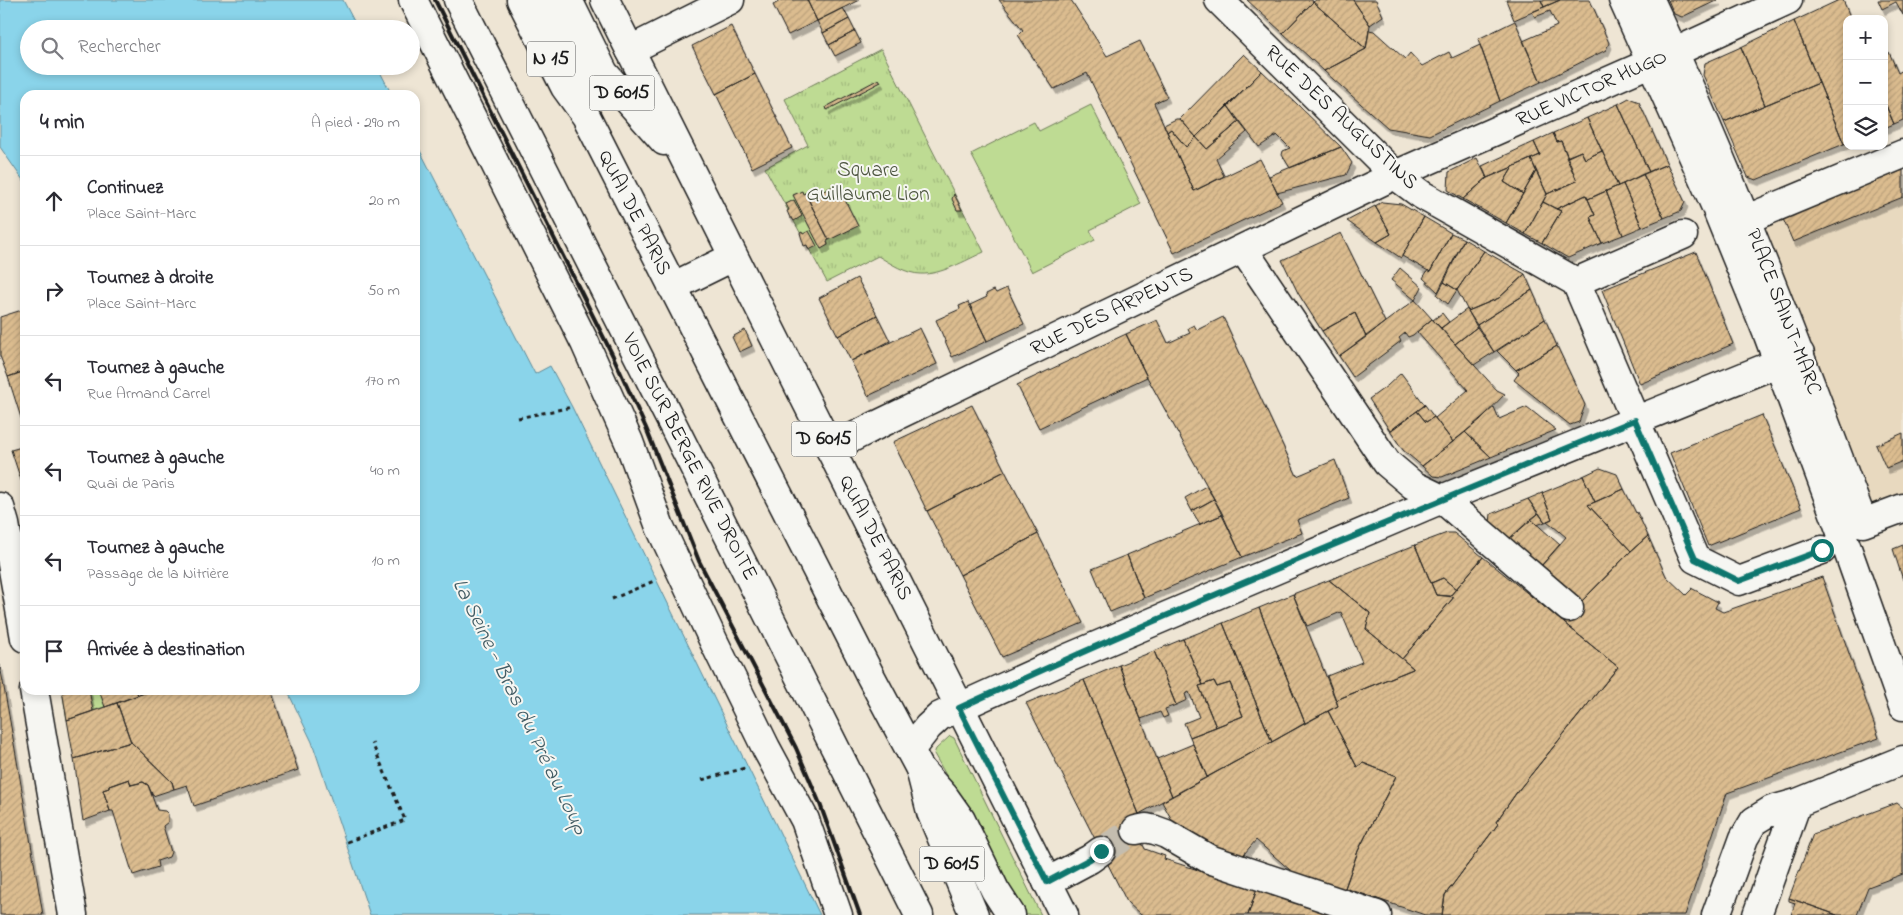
<!DOCTYPE html>
<html lang="fr">
<head>
<meta charset="utf-8">
<style>
  body { margin:0; font-family:"Indie Flower",sans-serif; background:#f7f7f7; color:#2b2b33 }
  .controls { position:absolute; right:15px; top:15px; display:grid; overflow:hidden; border-radius:10px; box-shadow:0 2px 8px #0003 }
  .controls button { width:45px; height:45px; display:grid; place-items:center; padding:0; border:0; border-bottom:1px solid #e1e1e2; background:#fff; color:#2b2b33; font:25px sans-serif }
  .stop { position:absolute; width:15px; height:15px; margin:-11px; border:4px solid #0f766e; border-radius:50%; background:#fff }
  .stop.end { background:#0f766e; border-color:#fff; box-shadow:0 1px 5px #0008 }
  .list { margin:0; padding:0; list-style:none }
  h2 { display:flex; justify-content:space-between; align-items:center; height:65px; margin:0; padding:0 20px; font-size:21px }
  h2 small { font-size:16px; font-weight:400; color:#7c7c81 }
  .list li { display:grid; grid-template-columns:32px 1fr auto; gap:15px; align-items:center; box-sizing:border-box; height:90px; padding:0 20px; border-top:1px solid #e1e1e2 }
  .list b { display:block; font-size:19px; white-space:nowrap }
  .list p { margin:0; font-size:16px; white-space:nowrap; color:#7c7c81 }
  .list em { font-size:16px; font-style:normal; color:#7c7c81 }
  .icon { flex:none; width:28px; height:28px; fill:none; stroke:currentColor; stroke-width:2; stroke-linecap:round; stroke-linejoin:round }
  .map { position:relative; flex:none; width:1903px; height:915px; overflow:hidden }
  .search { position:absolute; background:#fff; box-shadow:0 2px 8px #0003; left:20px; top:20px; width:400px; height:55px; display:flex; align-items:center; gap:12px; box-sizing:border-box; padding:0 18px; border-radius:28px; color:#7c7c81; font-size:19px }
  .panel { position:absolute; background:#fff; box-shadow:0 2px 8px #0003; left:20px; top:90px; width:400px; height:605px; border-radius:15px }
  .map>svg:first-child { display:block }
  .built { fill:#e8d9bf }
  .grass { fill:#bedb93; stroke:#6d7c58 }
  .park { fill:url(#park-tufts); stroke:#6d7c58 }
  .water { fill:#8ad4ea; stroke:#5e8a98 }
  .building { fill:url(#building-hatch); stroke:#1c1c1c; filter:url(#shadow) }
  .lines { fill:none; stroke-linecap:round; stroke-linejoin:round }
  .minor-tunnel { stroke:#c4bdaf; stroke-width:28; stroke-dasharray:28 14; stroke-linecap:butt }
  .minor-casing { stroke:#1c1c1c; stroke-width:31 }
  .major-casing { stroke:#1c1c1c; stroke-width:31 }
  .path { stroke:#1c1c1c; stroke-width:3; stroke-dasharray:4 4; stroke-linecap:butt }
  .minor { stroke:#f6f6f2; stroke-width:28 }
  .major { stroke:#f6f6f2; stroke-width:28 }
  .rail { stroke:#1c1c1c; stroke-width:4 }
  .route { stroke:#0f766e; stroke-width:6 }
  .labels { text-anchor:middle; dominant-baseline:central; stroke-width:4; stroke-linejoin:round; paint-order:stroke }
  .shield { fill:#f6f6f2; stroke:#5d5d5c; stroke-width:1 }
  .shield-label { font-size:20px; font-weight:bold; fill:#1c1c1c }
  .street-label { font-size:21px; fill:#1c1c1c; stroke:#f6f6f2 }
  .park-label { font-size:21px; fill:#4d5540; stroke:#f6f6f2 }
  .water-label { font-size:22px; font-style:italic; fill:#425c64; stroke:#f6f6f2 }
</style>
</head>
<body>
<div class="map">
<svg width="1903" height="915" viewBox="0 0 1903 915">
  <defs>
    <pattern id="park-tufts" width="24" height="20" patternUnits="userSpaceOnUse" patternTransform="scale(1.25)"><rect width="24" height="20" fill="#bedb93"/><path d="M3 7l-1-3M5 7V3M7 7l1-3M15 17l-1-3M17 17v-4M19 17l1-3" fill="none" stroke="#a3bb7e"/></pattern>
    <pattern id="building-hatch" width="6" height="6" patternUnits="userSpaceOnUse" patternTransform="scale(1.25)"><rect width="6" height="6" fill="#dbbc8f"/><path d="M-1 1l2-2M0 6l6-6M5 7l2-2" fill="none" stroke="#bba17b"/></pattern>
    <filter id="shadow"><feDropShadow dx="3" dy="5.5" stdDeviation="0" flood-color="#0004"/></filter>
  </defs>
  <rect width="100%" height="100%" fill="#eee5d4"/>
  <filter id="ink" filterUnits="userSpaceOnUse"><feTurbulence type="fractalNoise" baseFrequency=".02" numOctaves="2"/><feDisplacementMap in="SourceGraphic" scale="10" xChannelSelector="R" yChannelSelector="G"/><feConvolveMatrix kernelMatrix="1 2 1 2 8 2 1 2 1" color-interpolation-filters="sRGB"/></filter>
  <g filter="url(#ink)">
    <path class="built" d="M1903,165V494L1867,510L1764,223Z"/>
    <path class="grass" d="M1091,105L1141,204L1090,230L1095,240L1032,272L971,154L1034,122L1039,131Z
      M62,690H153L67,720Z
      M950,736L954,738L1041,915H1023C988,865 965,806 934,754L936,749Z"/>
    <path class="park" d="M881,49L984,252C966,260 941,275 921,274C906,274 890,263 878,256L827,282L765,168L808,145L785,99Z"/>
    <path class="water" d="M0,0H343L358,29H29V66H377L392,95H25V183L0,147Z
      M415,141L535,374L550,366L572,407L820,915H370L312,742L287,690H415Z"/>
    <path class="building" d="M782,0H807L817,21L788,35L773,5Z
      M807,0H859L817,21Z
      M999,0H1071L1107,56L1140,41L1167,97L1154,103L1194,191L1260,159L1282,202L1174,253L1087,73L1054,89L1018,35L1023,30Z
      M1247,0H1312L1313,2L1283,33Z
      M1316,0H1353L1370,25L1366,49L1313,2Z
      M1353,0H1376L1383,16L1370,25Z
      M1506,0H1541L1544,7L1514,20Z
      M1541,0H1560L1544,7Z
      M1560,0H1590L1609,43L1606,50L1541,82L1523,41L1557,26L1550,11L1535,17L1532,12Z
      M1668,0H1718L1682,17L1674,14Z
      M1839,0H1843L1851,19H1847V143L1844,144L1794,21Z
      M1878,0H1903V15L1896,2L1882,9Z
      M1313,2L1366,49L1324,71L1283,33Z
      M843,8L849,19L823,33L817,21Z
      M849,19L855,31L829,45L823,33Z
      M1515,21L1541,82L1500,101L1478,39Z
      M1794,21L1819,83L1765,105L1741,47Z
      M731,26L755,74L716,94L692,46Z
      M1369,30L1374,31L1405,59L1410,53L1422,66L1449,52L1452,58L1480,45L1500,101L1430,135L1388,128L1324,71L1366,49Z
      M855,31L861,43L835,56L829,45Z
      M1741,47L1765,105L1724,122L1703,75L1705,63Z
      M1889,52L1898,73L1903,70V120L1894,124L1884,101V54Z
      M1244,54L1262,71L1196,137L1180,119Z
      M1262,71L1297,104L1341,147L1290,168L1282,155L1283,151L1290,148L1277,135L1259,147L1228,106Z
      M755,74L792,148L752,168L716,94Z
      M879,79L881,82L827,110L826,107Z
      M1819,83L1844,144L1756,180L1748,177L1724,122Z
      M1629,98L1639,102L1667,164L1649,172L1618,104Z
      M1884,101L1894,124L1884,128Z
      M1618,104L1649,172L1618,186L1587,118Z
      M1228,106L1239,122L1207,149L1196,137Z
      M1587,118L1602,151L1585,159L1581,151L1568,157L1561,141L1557,142L1553,133Z
      M1176,119H1180L1196,137L1186,147L1171,129L1167,132L1164,125Z
      M1239,122L1247,132L1216,159L1224,176L1194,191L1167,132L1171,129L1186,147L1196,137L1207,149Z
      M1553,133L1557,142L1561,141L1577,181L1547,194L1531,159L1540,155L1534,142Z
      M1534,142L1540,155L1487,178L1482,166Z
      M1341,147L1352,163L1346,175L1277,193L1269,176Z
      M1581,151L1585,159L1602,151L1618,186L1588,199L1586,195L1556,209L1543,202L1547,194L1577,181L1566,157Z
      M1477,158L1487,178L1463,199L1448,190L1449,172Z
      M1531,159L1536,171L1523,194L1504,182L1513,167Z
      M1667,164L1685,202L1681,211L1664,218L1643,174Z
      M1513,167L1504,182L1523,194L1506,223L1463,199L1487,178Z
      M1903,170V197L1793,242L1783,219Z
      M1536,171L1547,194L1525,234L1506,223Z
      M1643,174L1664,218L1642,227L1623,184Z
      M837,184L858,226L829,240L805,193L811,190L814,196Z
      M1623,184L1642,227L1623,235L1606,191Z
      M802,191L803,194L805,193L829,240L827,241L828,245L821,249L793,195Z
      M1606,191L1623,235L1602,243L1590,217L1595,215L1588,199Z
      M954,194L962,210H957L952,199Z
      M1586,195L1595,215L1590,217L1602,243L1568,258L1542,243L1561,211L1556,209Z
      M794,200L802,216L794,221L792,218H790L787,211L789,210L786,204Z
      M1382,202L1401,204L1424,217L1401,258L1377,242L1391,234L1375,206Z
      M1543,202L1561,211L1542,243L1525,234Z
      M1375,206L1391,234L1377,242L1347,221Z
      M1424,217L1451,233L1430,272L1402,256Z
      M809,231L817,246L809,250L807,245L804,246L800,233L802,232L803,234Z
      M1341,233L1385,322L1366,337L1355,313L1322,331L1298,293L1282,260Z
      M1451,233L1464,239L1438,292L1423,278L1428,270L1430,272Z
      M1464,239L1484,251L1457,290L1444,282Z
      M1484,251L1525,274L1499,298L1468,311L1457,290Z
      M1696,252L1733,344L1640,384L1602,290Z
      M1400,268L1422,287L1415,300L1391,280Z
      M1525,274L1532,290L1477,325L1468,311L1499,298Z
      M857,278L877,315L838,336L819,298Z
      M1444,282L1457,290L1448,304L1437,295Z
      M1007,288L1024,324L987,341L970,305L987,297L986,294L994,290L996,293Z
      M1532,290L1545,319L1494,352L1477,325Z
      M1415,300L1432,319L1413,335L1408,337L1405,333L1399,338L1401,341L1353,377L1339,356Z
      M968,302L987,341L952,357L936,320L960,309L959,306Z
      M25,309V371L8,377L0,356V317Z
      M1467,309L1477,327L1455,344L1441,328Z
      M1355,313L1366,337L1339,356L1322,331Z
      M1442,313L1449,322L1441,328L1433,320Z
      M877,315L890,341L851,361L838,336Z
      M1223,317L1297,476L1335,460L1349,498L1297,520L1302,533L1242,557L1222,513L1147,377L1126,334L1157,320L1168,343L1190,333L1188,328L1194,325L1197,330Z
      M1432,319L1497,390L1505,394L1480,420L1453,442L1435,418L1468,390L1417,332Z
      M1545,319L1557,346L1516,370L1497,351Z
      M1477,327L1494,352L1474,365L1455,344Z
      M920,328L937,364L868,396L851,361Z
      M745,330L752,346L739,352L732,337Z
      M1126,334L1147,377L1039,428L1017,385Z
      M1557,346L1585,405L1579,422L1570,425L1514,380L1519,373L1516,370Z
      M25,371V423L23,424L8,377Z
      M1401,373L1425,405L1390,431L1369,399L1387,386Z
      M972,405L1005,471L927,511L893,442Z
      M1425,405L1434,417L1426,422L1417,411Z
      M1494,407L1499,419L1527,407L1556,430L1491,457L1465,432Z
      M1417,411L1426,422L1434,417L1453,442L1422,466L1403,450L1390,431Z
      M1762,415L1801,508L1708,546L1670,453Z
      M1465,432L1491,457L1442,477L1433,476L1422,466Z
      M1903,433V461L1886,468L1876,445Z
      M25,446V492L11,450Z
      M1600,468L1617,474L1624,489L1595,502L1583,476Z
      M1005,471L1038,534L960,575L927,511Z
      M1583,476L1595,502L1588,505L1631,551L1580,603L1541,566L1566,537L1547,521L1552,519L1542,493Z
      M1206,486L1214,499L1192,511L1185,498Z
      M1624,489L1636,513L1637,512L1648,536L1631,551L1588,505Z
      M1542,493L1552,519L1545,522L1528,499Z
      M1214,499L1222,515L1200,524L1192,511Z
      M1528,499L1538,514L1509,539L1490,522L1491,514Z
      M1539,513L1545,522L1537,525L1531,519Z
      M1222,515L1242,557L1144,598L1127,555Z
      M1531,519L1560,545L1541,566L1509,539Z
      M1447,533H1454L1483,557L1456,589L1443,578L1431,583L1415,545Z
      M1038,534L1083,623L1002,657L960,575Z
      M1648,536L1666,576L1686,595L1692,589L1691,588L1718,602L1715,608L1723,612L1822,577L1879,738L1727,793L1685,915H1442L1445,895L1498,824L1496,822L1517,792L1618,667L1564,623L1580,603L1631,551Z
      M1415,545L1436,595L1454,597L1402,659L1366,629L1370,613L1329,580Z
      M1903,545V580L1893,549Z
      M1127,555L1144,598L1110,612L1092,569Z
      M1483,557L1618,667L1517,792L1496,822L1498,824L1445,895L1442,915H1425L1345,888L1358,851L1396,776L1363,763L1357,767L1328,711L1338,706L1336,700L1413,669V668L1402,659L1454,597L1450,596Z
      M1443,578L1456,589L1450,596L1436,595L1431,583Z
      M1329,580L1370,613L1366,629L1413,668V669L1336,700L1327,676L1362,662L1341,612L1307,626L1293,594Z
      M1293,594L1338,706L1305,723L1259,608Z
      M1259,608L1305,723L1272,742L1223,623Z
      M1223,623L1272,742L1207,777L1190,737L1243,716L1230,683L1217,687L1214,681L1203,685L1183,639Z
      M1183,639L1203,685L1199,686L1216,727L1190,737L1184,723L1199,717L1189,692L1185,694L1187,700L1176,705L1154,651Z
      M1154,651L1176,705L1165,709L1168,716L1163,718L1160,712L1141,719L1119,665Z
      M0,665L16,755L43,915H0Z
      M1119,665L1172,796L1139,814L1084,680Z
      M1084,680L1139,814L1130,819L1145,849L1165,856L1164,859L1257,889L1248,915H1141L1127,902L1026,703Z
      M1214,681L1217,687L1230,683L1243,716L1216,727L1199,686Z
      M62,690H89L93,711L67,720Z
      M99,690H136L138,695L105,707Z
      M136,690H153L138,695Z
      M153,690H271L298,770L194,806L187,785L174,789L172,782L131,742L119,708L117,703Z
      M117,703L131,742L74,759L67,720Z
      M1328,711L1357,767L1363,763L1396,776L1358,851L1345,888L1332,894L1308,886L1256,840L1238,861L1208,851L1172,820L1162,802Z
      M131,742L172,782L174,789L153,796L148,785L143,782L131,785L129,779L109,786V788L103,790L110,811L83,821L74,759Z
      M1193,744L1207,777L1172,796L1157,759Z
      M129,779L131,785L143,782L148,785L157,810L165,811L168,814V822L163,826L171,852L169,857L157,861L158,867L133,875L113,811H110L103,790L109,788V786Z
      M1897,803L1903,808V874L1868,887L1857,915H1837L1789,898L1813,834Z
      M1259,882L1335,908L1332,915H1248Z
      M1789,898L1837,915H1791L1795,903L1789,901Z"/>
    <g class="lines">
      <path class="minor-tunnel" d="M1101,851L1136,830"/>
      <g class="minor-casing">
        <path id="minor" d="M413,0L585,343L629,442L660,527L714,642L766,748L805,820L838,915
          M1219,0L1395,175L1422,195L1576,282
          M1623,0L1715,205L1768,335L1848,551L1903,706
          M1650,0C1730,171 1797,346 1863,523L1903,508
          M630,50L730,0
          M1747,219L1903,154
          M1243,249L1387,463L1413,485L1442,499L1569,608
          M1576,282L1695,559L1739,581L1822,550
          M1576,282L1683,235
          M830,449L871,428L1395,175L1686,47L1788,0
          M0,507L5,524L25,638
          M34,690L73,915
          M910,750L928,727L940,716L1068,658L1442,499L1800,354
          M920,769L944,796L961,820L995,890L1011,915
          M1136,830L1146,828L1155,830L1166,834L1209,859L1377,915
          M1047,882L1090,859L1101,851
          M1716,915L1744,838L1754,821L1772,810L1797,803L1903,760
          M1757,915L1797,803"/>
      </g>
      <g class="major-casing">
        <path id="major" d="M458,0L672,423L919,915
          M521,0L565,87L586,116L870,675L920,769L931,812L974,915
          M545,0L580,78L582,89
          M568,0L604,73L664,141
          M605,0L1064,915
          M672,287L733,257"/>
      </g>
      <path class="path" d="M518,418L572,407
        M612,599L654,581
        M702,780L745,768
        M347,842L405,820L372,743"/>
      <use href="#minor" class="minor"/>
      <use href="#major" class="major"/>
      <path class="rail" d="M435,0L613,356L646,428L699,561L796,748L820,804L860,915"/>
    </g>
  </g>
  <g class="lines" filter="url(#ink)">
    <path class="route" d="M1101,851L1090,859L1047,882L959,708C1182,605 1409,514 1635,420L1695,559L1739,581L1822,550"/>
  </g>
  <g class="labels">
    <g class="shield">
      <rect x="527" y="41.5" width="48" height="35" rx="4"/>
      <rect x="589.5" y="75.5" width="65" height="35" rx="4"/>
      <rect x="791.5" y="421.5" width="65" height="35" rx="4"/>
      <rect x="919.5" y="846.5" width="65" height="35" rx="4"/>
    </g>
    <g class="shield-label">
      <text x="551" y="59">N 15</text>
      <text x="622" y="93">D 6015</text>
      <text x="824" y="439">D 6015</text>
      <text x="952" y="864">D 6015</text>
    </g>
    <g class="street-label">
      <text transform="translate(1592 89) rotate(-24)">RUE VICTOR HUGO</text>
      <text transform="translate(1341 118) rotate(43)">RUE DES AUGUSTINS</text>
      <text transform="translate(634 213) rotate(63)">QUAI DE PARIS</text>
      <text transform="translate(1112 312) rotate(-26)">RUE DES ARPENTS</text>
      <text transform="translate(1783 312) rotate(69)">PLACE SAINT-MARC</text>
      <text transform="translate(689 457) rotate(63)">VOIE SUR BERGE RIVE DROITE</text>
      <text transform="translate(875 538) rotate(63)">QUAI DE PARIS</text>
    </g>
    <g class="park-label">
      <text x="868" y="171">Square<tspan x="868" dy="24">Guillaume Lion</tspan></text>
    </g>
    <g class="water-label">
      <text transform="translate(519 707) rotate(64)">La Seine - Bras du Pré au Loup</text>
    </g>
  </g>
</svg>
<div class="controls">
<button>+</button>
<button>−</button>
<button><svg class="icon" aria-label="layers" viewBox="0 0 24 24"><path d="M12 4l9 5-9 5-9-5zM3 14l9 5 9-5"/></svg></button>
</div>
<div class="stop" style="left:1822px;top:550px"></div>
<div class="stop end" style="left:1101px;top:851px"></div>
<div class="search"><svg class="icon" aria-label="search" viewBox="0 0 24 24"><circle cx="10" cy="10" r="6"/><path d="M15 15l6 6"/></svg>Rechercher</div>
<section class="panel">
<h2>4 min<small>À pied · 290 m</small></h2>
<ul class="list">
<li><svg class="icon" aria-label="ahead" viewBox="0 0 24 24"><path d="M12 20V5M6 11l6-6 6 6"/></svg><div><b>Continuez</b><p>Place Saint-Marc</p></div><em>20 m</em></li>
<li><svg class="icon" aria-label="right" viewBox="0 0 24 24"><path d="M7 20v-9h11M14 6l5 5-5 5"/></svg><div><b>Tournez à droite</b><p>Place Saint-Marc</p></div><em>50 m</em></li>
<li><svg class="icon" aria-label="left" viewBox="0 0 24 24"><path d="M17 20v-9H6M10 6l-5 5 5 5"/></svg><div><b>Tournez à gauche</b><p>Rue Armand Carrel</p></div><em>170 m</em></li>
<li><svg class="icon" aria-label="left" viewBox="0 0 24 24"><path d="M17 20v-9H6M10 6l-5 5 5 5"/></svg><div><b>Tournez à gauche</b><p>Quai de Paris</p></div><em>40 m</em></li>
<li><svg class="icon" aria-label="left" viewBox="0 0 24 24"><path d="M17 20v-9H6M10 6l-5 5 5 5"/></svg><div><b>Tournez à gauche</b><p>Passage de la Nitrière</p></div><em>10 m</em></li>
<li><svg class="icon" aria-label="arrive" viewBox="0 0 24 24"><path d="M6 21V4h12l-3 4 3 4H6"/></svg><div><b>Arrivée à destination</b></div></li>
</ul>
</section>
</div>
</body>
</html>
